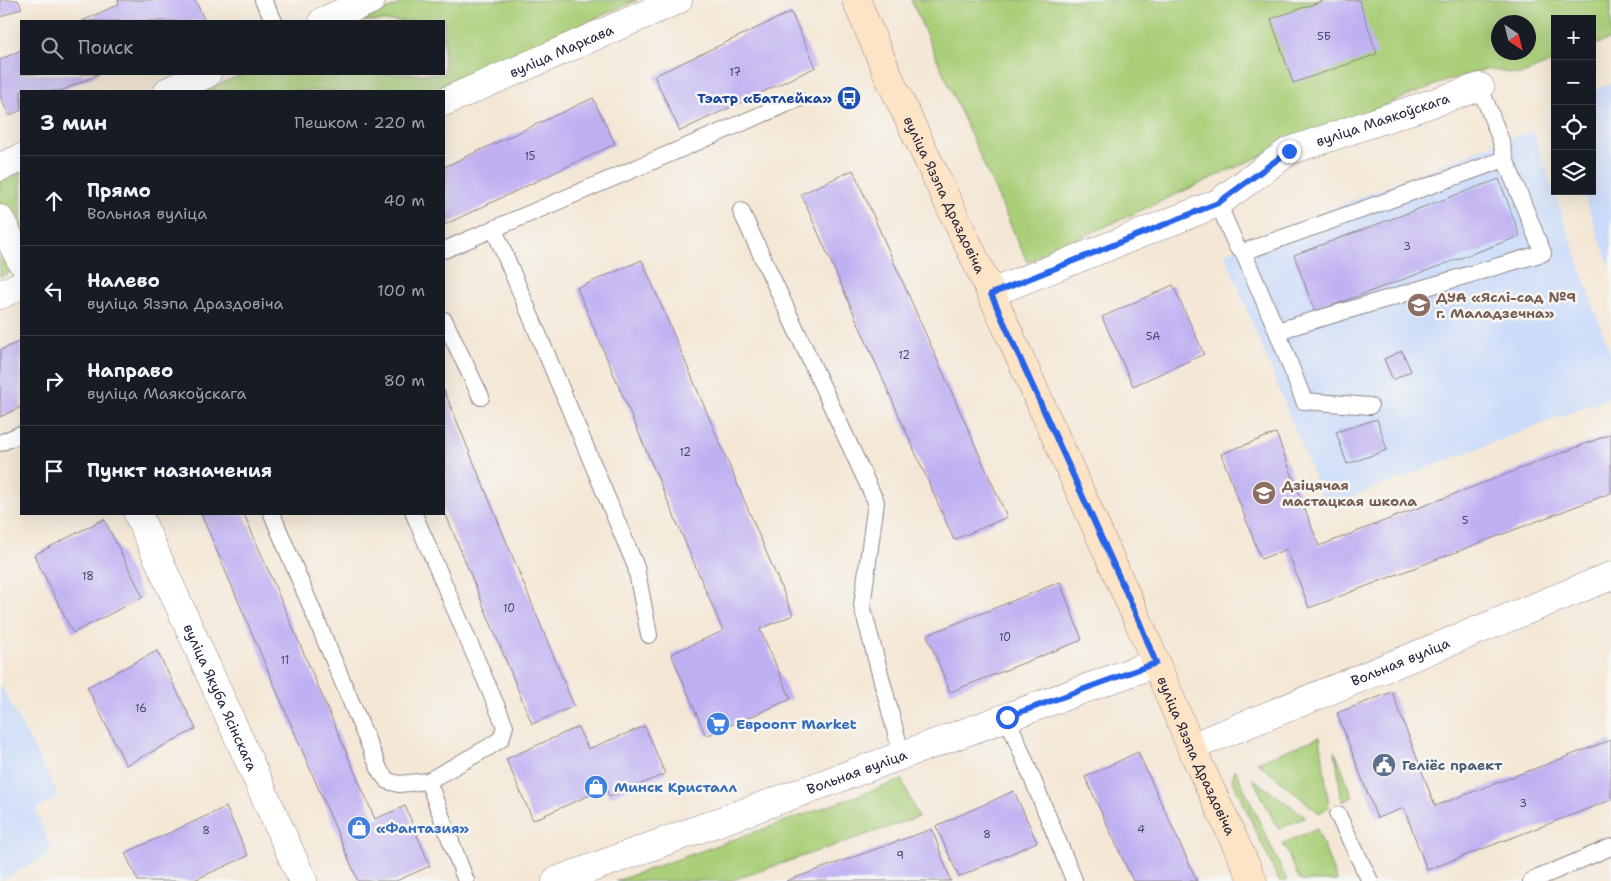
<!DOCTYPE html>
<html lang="ru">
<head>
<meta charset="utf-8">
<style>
  body { margin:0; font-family:"Shantell Sans",sans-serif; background:#242831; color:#f1f3f6 }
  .controls { position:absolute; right:15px; top:15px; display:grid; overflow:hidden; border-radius:0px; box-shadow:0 5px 20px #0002 }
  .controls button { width:45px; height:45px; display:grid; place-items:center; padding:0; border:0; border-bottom:1px solid #363941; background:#171b24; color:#f1f3f6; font:25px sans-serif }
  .compass { position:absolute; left:1491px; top:15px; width:45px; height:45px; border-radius:50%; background:#171b24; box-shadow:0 5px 20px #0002; rotate:145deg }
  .stop { position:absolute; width:15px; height:15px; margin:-11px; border:4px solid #2563eb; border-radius:50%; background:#fff }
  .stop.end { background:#2563eb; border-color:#fff; box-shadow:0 1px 5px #0008 }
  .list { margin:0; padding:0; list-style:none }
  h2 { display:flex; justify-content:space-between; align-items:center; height:65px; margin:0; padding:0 20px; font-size:21px }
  h2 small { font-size:16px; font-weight:400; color:#9ea1a6 }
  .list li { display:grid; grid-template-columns:32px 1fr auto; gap:15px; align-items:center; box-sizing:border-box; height:90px; padding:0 20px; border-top:1px solid #363941 }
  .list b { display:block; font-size:19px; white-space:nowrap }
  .list p { margin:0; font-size:16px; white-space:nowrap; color:#9ea1a6 }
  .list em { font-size:16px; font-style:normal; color:#9ea1a6 }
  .icon { flex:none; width:28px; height:28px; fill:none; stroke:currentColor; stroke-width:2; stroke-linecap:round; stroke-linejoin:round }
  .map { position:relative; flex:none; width:1611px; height:881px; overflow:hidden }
  .search { position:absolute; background:#171b24; box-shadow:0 5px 20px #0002; left:20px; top:20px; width:425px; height:55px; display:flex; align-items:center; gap:12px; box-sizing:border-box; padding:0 18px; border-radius:0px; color:#9ea1a6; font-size:19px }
  .panel { position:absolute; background:#171b24; box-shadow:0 5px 20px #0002; left:20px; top:90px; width:425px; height:425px; border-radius:0px }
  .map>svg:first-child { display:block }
  .built { fill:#cbdbf9 }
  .green { fill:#abcf79; stroke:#66785a; fill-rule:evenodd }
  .building { fill:#bfb0f2 }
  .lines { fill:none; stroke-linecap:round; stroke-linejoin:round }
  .lane-casing { stroke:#8b8488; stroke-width:18 }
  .street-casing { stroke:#8b8488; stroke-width:29 }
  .secondary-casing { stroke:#8b8488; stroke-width:29 }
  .lane { stroke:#fff; stroke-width:16 }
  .street { stroke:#fff; stroke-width:28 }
  .secondary { stroke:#fee4c6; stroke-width:28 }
  .route { stroke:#2563eb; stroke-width:6 }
  .labels { text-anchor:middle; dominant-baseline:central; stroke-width:5; stroke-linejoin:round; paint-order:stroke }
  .number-label { font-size:11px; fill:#494669 }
  .street-label { font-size:14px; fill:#22223b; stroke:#f6f6f2 }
  .transit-label { font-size:14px; font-weight:bold; fill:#164399; stroke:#f6f6f2; text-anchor:end }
  .education-label { font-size:14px; font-weight:bold; fill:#785e54; stroke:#f6f6f2; text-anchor:start }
  .shop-label { font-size:14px; font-weight:bold; fill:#366cbe; stroke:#f6f6f2; text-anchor:start }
  .service-label { font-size:14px; font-weight:bold; fill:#4e5e75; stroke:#f6f6f2; text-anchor:start }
</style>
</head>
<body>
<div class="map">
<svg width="1611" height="881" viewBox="0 0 1611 881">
  <rect width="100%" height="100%" fill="#f6f6f2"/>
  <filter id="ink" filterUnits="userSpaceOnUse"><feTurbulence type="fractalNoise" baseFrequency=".02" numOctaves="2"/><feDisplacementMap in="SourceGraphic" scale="10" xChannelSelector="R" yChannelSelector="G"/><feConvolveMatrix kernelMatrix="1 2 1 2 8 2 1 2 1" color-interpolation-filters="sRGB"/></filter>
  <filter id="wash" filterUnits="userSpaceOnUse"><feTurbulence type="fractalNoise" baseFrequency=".0096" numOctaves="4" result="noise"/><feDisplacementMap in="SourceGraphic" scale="20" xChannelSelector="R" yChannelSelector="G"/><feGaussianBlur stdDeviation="1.12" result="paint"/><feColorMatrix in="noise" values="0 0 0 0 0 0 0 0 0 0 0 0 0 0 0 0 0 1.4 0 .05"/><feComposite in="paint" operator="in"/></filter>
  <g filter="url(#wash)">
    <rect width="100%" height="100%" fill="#f4e7d6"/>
    <path class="built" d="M1611,84V270L1582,191H1592V91Z
      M1533,131L1611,356V397L1326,507L1225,254L1237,247L1501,141Z
      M0,684L59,796L35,810L53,852L0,881Z"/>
    <path class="green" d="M409,0H638L427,91H204L243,74H444V21H361Z
      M911,0H1611V39L1592,46V19H1555V61L1520,75L1486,69L1443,82L1285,145L1027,262ZM1498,22H1528V52H1498Z
      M21,172V267L0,277V182Z
      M1320,737L1329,807L1319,813L1257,762Z
      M1335,751L1353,797L1342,802Z
      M1235,769L1287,881H1279L1232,779Z
      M1253,779L1306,817L1278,829Z
      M902,780L918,817L730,881H616Z
      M1317,829L1337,881H1300L1283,843Z"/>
    <g id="blocks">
      <path class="building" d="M0,0H18L22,8L0,17Z
        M118,0H195L205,21H82L119,4Z
        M1325,0H1359L1377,54L1293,83L1271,19Z
        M791,12L816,67L680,131L654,76Z
        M21,50V74H99L61,91H21V110L9,116L0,96V60Z
        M593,98L615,144L444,225V167Z
        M853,170L1007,517L954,540L801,194Z
        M1499,179L1520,236L1315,312L1294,255Z
        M642,260L793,615L760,629L791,699L706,736L671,654L723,631L577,288Z
        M1173,285L1204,354L1133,386L1102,317Z
        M19,342L21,348V407L0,417V350Z
        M1402,351L1411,371L1393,380L1384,359Z
        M444,390L574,706L532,724L444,510Z
        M1377,419L1387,450L1347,464L1336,432Z
        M1276,433L1319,546L1611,434V493L1309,608L1287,549L1261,559L1221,454Z
        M201,514H244L375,819L405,806L430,866L396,881H358Z
        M104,519L143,597L73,633L34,555Z
        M1060,582L1082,640L950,692L927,635Z
        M157,651L196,729L126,765L87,687Z
        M1392,692L1435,806L1611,740V800L1427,870L1404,808L1377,818L1337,713Z
        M645,726L665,774L609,797L606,788L533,820L506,759L578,727L588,749Z
        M1138,752L1197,881H1133L1085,777Z
        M1014,791L1037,842L959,877L936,826Z
        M226,807L248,856L192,881H138L125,853Z
        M932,829L951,881H786Z"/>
    </g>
  </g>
  <g filter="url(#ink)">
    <use href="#blocks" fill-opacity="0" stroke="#8b8488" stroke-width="1"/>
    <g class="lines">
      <g class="lane-casing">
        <path id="lane" d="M263,0L274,21
          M1218,203L1237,247L1243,252L1277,331L1543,253L1505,159L1501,141L1480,87
          M741,211L876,502L862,606L902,756
          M494,229L636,567L649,635
          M444,250L798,99
          M1243,252L1505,159
          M444,320L481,397
          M1277,331L1304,401L1370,406
          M0,443L21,434
          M272,514L381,773L388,781L399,784L428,781L489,747L501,739L505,726L414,514
          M1007,717L1074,880
          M428,781L466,881
          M1338,815L1370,881
          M1531,881L1611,847"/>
      </g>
      <g class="street-casing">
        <g id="street">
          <path d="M323,21L371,0"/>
          <path d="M168,91L207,74"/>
          <path id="s1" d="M444,102L678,0"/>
          <path d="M0,167L21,158"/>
          <path d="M0,219L21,261"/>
          <path id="s2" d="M991,293L1218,203L1289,151L1480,87"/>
          <path d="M0,295L21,285"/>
          <path id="s3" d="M138,514L303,881"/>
          <path id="s4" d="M1191,747L1611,576"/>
          <path id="s5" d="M556,881L1156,663"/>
        </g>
      </g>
      <g class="secondary-casing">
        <g id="secondary">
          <path id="s6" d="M856,0L892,84L991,293L1139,623L1191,747L1253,881"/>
        </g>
      </g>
      <use href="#lane" class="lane"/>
      <use href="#street" class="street"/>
      <use href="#secondary" class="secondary"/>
    </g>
  </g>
  <g class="lines" filter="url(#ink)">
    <path class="route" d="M1007,717L1156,663L1140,623L991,294L1218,203L1289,151"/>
  </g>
  <defs>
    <g id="bus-disc" transform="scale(1.25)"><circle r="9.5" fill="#1a4fb4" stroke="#f6f6f2"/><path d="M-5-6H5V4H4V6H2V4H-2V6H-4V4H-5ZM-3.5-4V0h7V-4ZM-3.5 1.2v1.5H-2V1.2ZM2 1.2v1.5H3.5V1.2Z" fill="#fff"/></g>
    <g id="school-disc" transform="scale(1.25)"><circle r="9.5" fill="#8d6e63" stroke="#f6f6f2"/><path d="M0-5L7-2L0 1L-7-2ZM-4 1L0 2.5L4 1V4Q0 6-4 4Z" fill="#fff"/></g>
    <g id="supermarket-disc" transform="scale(1.25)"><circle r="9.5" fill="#3f7fe0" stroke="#f6f6f2"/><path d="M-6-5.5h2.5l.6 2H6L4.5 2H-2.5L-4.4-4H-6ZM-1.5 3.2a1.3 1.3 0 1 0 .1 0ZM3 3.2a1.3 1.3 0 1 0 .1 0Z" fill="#fff"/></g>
    <g id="civic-disc" transform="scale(1.25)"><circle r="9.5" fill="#5c6f8a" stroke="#f6f6f2"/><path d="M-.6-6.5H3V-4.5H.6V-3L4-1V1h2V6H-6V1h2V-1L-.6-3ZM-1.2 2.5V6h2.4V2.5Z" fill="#fff"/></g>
    <g id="shop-disc" transform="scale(1.25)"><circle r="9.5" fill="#3f7fe0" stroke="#f6f6f2"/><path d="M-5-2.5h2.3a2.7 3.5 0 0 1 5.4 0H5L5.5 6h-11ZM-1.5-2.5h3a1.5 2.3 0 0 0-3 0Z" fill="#fff"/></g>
  </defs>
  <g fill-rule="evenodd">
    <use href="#bus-disc" x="849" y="98"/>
    <use href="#school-disc" x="1419" y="305"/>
    <use href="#school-disc" x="1264" y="493"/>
    <use href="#supermarket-disc" x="718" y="724"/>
    <use href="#civic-disc" x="1384" y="765"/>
    <use href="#shop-disc" x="596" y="787"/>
    <use href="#shop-disc" x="359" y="828"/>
  </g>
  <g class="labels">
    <g class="number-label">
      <text x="1324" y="36">5Б</text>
      <text x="735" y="72">17</text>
      <text x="530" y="156">15</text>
      <text x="1407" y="246">3</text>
      <text x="1153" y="336">5А</text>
      <text x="904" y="355">12</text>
      <text x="685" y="452">12</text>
      <text x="1465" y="520">5</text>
      <text x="88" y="576">18</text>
      <text x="509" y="608">10</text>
      <text x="1005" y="637">10</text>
      <text x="285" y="660">11</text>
      <text x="141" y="708">16</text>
      <text x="1523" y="803">3</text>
      <text x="1141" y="829">4</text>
      <text x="206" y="830">8</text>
      <text x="987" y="834">8</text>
      <text x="900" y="855">9</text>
    </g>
    <g class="street-label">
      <text stroke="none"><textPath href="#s1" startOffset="128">вуліца Маркава</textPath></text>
      <text stroke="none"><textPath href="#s2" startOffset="431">вуліца Маякоўскага</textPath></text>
      <text stroke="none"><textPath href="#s6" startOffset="214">вуліца Язэпа Драздовіча</textPath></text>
      <text stroke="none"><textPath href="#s4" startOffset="226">Вольная вуліца</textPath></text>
      <text stroke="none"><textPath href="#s3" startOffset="201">вуліца Якуба Ясінскага</textPath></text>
      <text stroke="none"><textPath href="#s6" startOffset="829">вуліца Язэпа Драздовіча</textPath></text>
      <text stroke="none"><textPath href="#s5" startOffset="320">Вольная вуліца</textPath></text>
    </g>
    <g class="transit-label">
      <text x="832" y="98">Тэатр «Батлейка»</text>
    </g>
    <g class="education-label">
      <text x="1436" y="297">ДУА «Яслі-сад №9<tspan x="1436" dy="16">г. Маладзечна»</tspan></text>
      <text x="1282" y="485">Дзіцячая<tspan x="1282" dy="16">мастацкая школа</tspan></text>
    </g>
    <g class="shop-label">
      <text x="736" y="724">Евроопт Market</text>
      <text x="614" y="787">Минск Кристалл</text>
      <text x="376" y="828">«Фантазия»</text>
    </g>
    <g class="service-label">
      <text x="1402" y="765">Геліёс праект</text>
    </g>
  </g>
</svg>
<div class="controls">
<button>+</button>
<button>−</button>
<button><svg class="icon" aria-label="locate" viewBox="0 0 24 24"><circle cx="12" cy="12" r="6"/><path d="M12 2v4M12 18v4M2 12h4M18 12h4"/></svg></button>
<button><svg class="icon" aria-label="layers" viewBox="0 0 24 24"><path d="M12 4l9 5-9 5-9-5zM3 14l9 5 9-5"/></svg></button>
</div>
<svg class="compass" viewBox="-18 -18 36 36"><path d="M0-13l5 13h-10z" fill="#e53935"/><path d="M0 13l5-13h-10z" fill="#9ea1a6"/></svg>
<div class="stop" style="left:1007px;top:717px"></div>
<div class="stop end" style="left:1289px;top:151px"></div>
<div class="search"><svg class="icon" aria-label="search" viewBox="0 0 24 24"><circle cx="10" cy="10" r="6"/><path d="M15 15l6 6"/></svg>Поиск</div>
<section class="panel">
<h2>3 мин<small>Пешком · 220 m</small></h2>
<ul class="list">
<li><svg class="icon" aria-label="ahead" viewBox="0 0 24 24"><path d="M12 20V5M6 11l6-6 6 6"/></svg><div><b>Прямо</b><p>Вольная вуліца</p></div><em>40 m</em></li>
<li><svg class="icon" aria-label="left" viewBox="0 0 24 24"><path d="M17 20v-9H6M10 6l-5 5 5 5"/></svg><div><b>Налево</b><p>вуліца Язэпа Драздовіча</p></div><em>100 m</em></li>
<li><svg class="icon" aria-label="right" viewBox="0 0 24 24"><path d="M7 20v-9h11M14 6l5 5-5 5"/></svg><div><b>Направо</b><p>вуліца Маякоўскага</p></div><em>80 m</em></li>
<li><svg class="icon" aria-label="arrive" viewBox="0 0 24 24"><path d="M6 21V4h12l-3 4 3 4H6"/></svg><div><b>Пункт назначения</b></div></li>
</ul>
</section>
</div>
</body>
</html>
